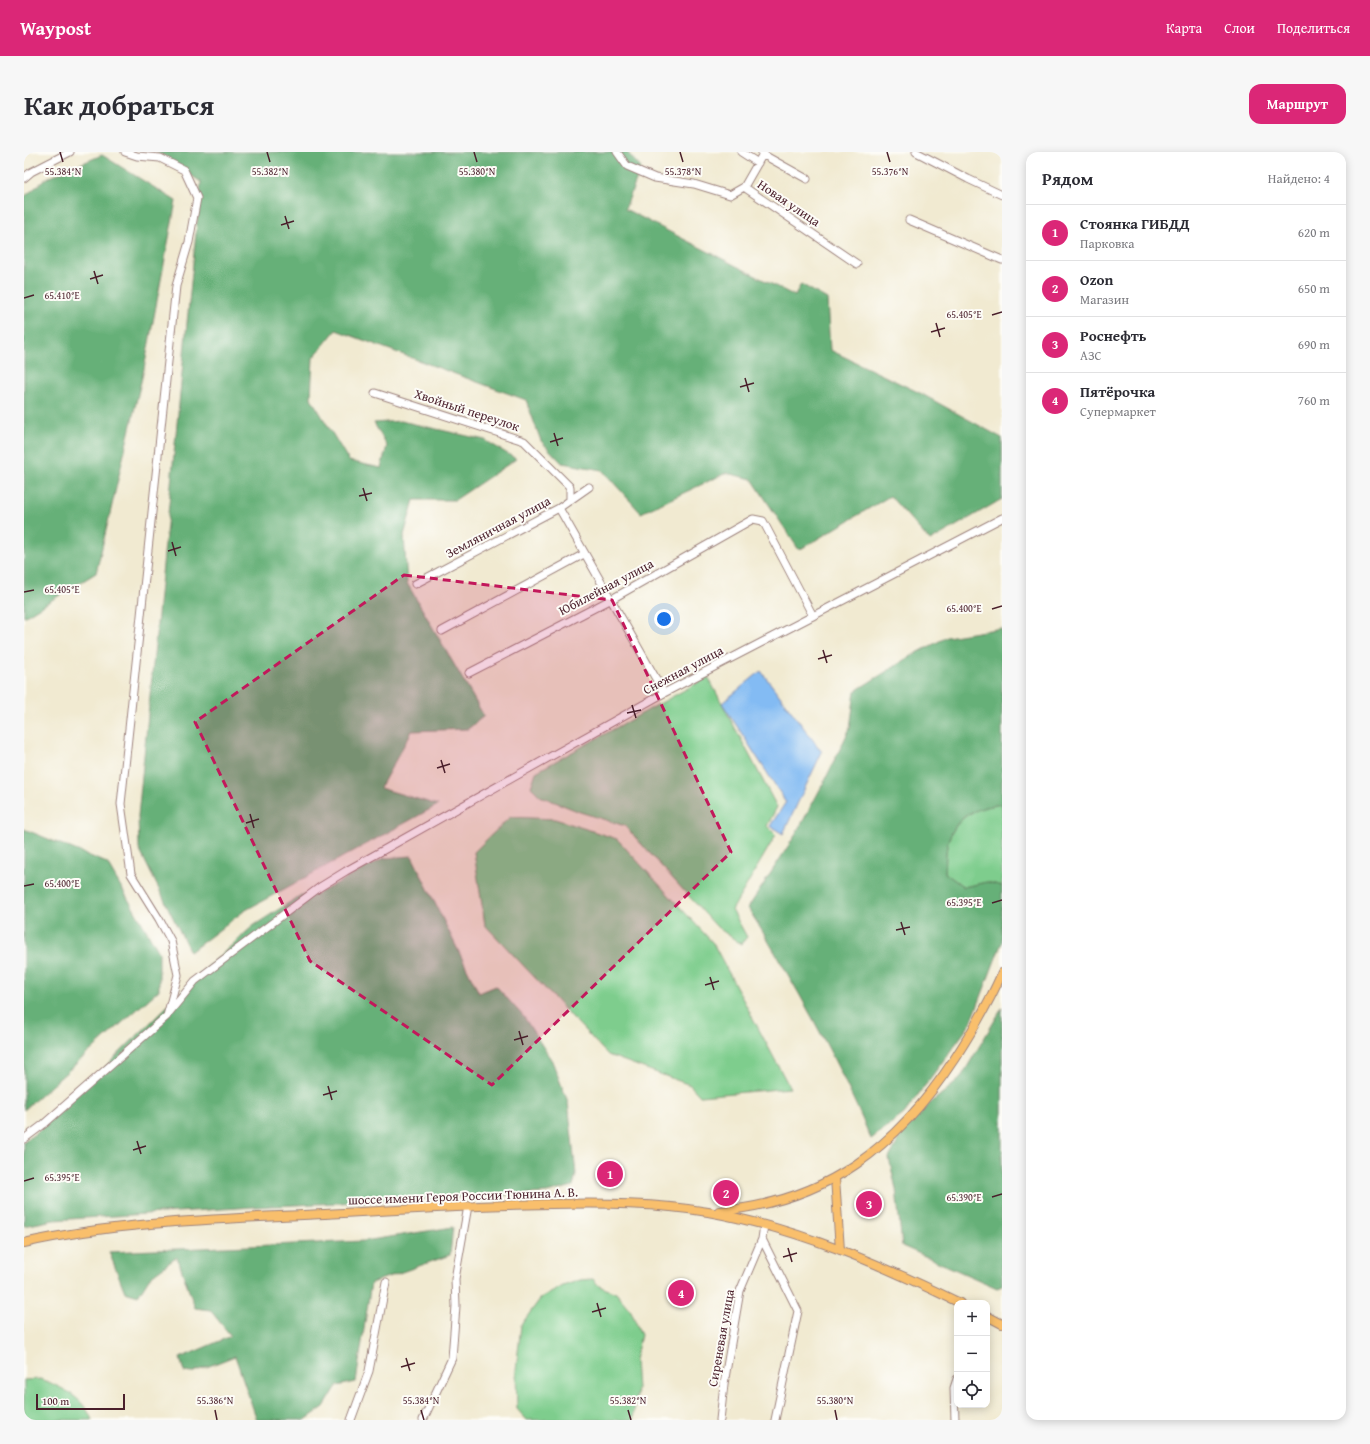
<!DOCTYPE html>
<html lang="ru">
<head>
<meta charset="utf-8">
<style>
  body { margin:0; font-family:"Gentium Book Plus",serif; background:#f7f7f7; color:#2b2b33 }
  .controls { position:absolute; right:12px; bottom:12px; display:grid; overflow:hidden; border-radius:8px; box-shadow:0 2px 10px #0003 }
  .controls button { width:36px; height:36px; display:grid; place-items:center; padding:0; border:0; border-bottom:1px solid #e1e1e2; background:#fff; color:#2b2b33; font:20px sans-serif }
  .scale { position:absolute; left:12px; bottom:10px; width:89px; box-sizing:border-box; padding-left:4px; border:2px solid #4a1f2b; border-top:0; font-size:11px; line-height:14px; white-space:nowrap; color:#4a1f2b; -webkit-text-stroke:3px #fdfcf7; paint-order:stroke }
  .you { position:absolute; left:640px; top:467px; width:14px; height:14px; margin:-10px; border:3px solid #fff; border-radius:50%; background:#1a73e8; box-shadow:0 0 0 6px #1a73e833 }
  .badge { display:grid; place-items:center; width:26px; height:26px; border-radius:50%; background:#db2777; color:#fff; font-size:13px; font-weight:700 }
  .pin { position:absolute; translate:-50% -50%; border:2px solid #fff; box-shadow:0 1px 4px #0006 }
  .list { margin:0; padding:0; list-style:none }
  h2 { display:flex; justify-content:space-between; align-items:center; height:52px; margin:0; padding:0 16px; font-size:17px }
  h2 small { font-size:13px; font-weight:400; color:#7c7c81 }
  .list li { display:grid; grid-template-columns:26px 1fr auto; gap:12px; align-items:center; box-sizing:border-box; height:56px; padding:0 16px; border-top:1px solid #e1e1e2 }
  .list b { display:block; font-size:15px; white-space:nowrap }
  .list p { margin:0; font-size:13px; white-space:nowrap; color:#7c7c81 }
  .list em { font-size:13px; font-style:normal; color:#7c7c81 }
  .icon { flex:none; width:22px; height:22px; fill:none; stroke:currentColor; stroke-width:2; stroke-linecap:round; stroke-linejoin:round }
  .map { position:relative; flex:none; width:978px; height:1268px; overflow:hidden; border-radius:12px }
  header { display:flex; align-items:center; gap:24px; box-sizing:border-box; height:56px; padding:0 20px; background:#db2777; color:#fff }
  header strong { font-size:19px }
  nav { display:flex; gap:22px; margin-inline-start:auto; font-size:14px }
  .intro { display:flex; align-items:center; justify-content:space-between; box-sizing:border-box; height:96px; padding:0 24px }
  h1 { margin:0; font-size:28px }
  .button { padding:10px 18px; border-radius:12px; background:#db2777; color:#fff; font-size:14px; font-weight:700 }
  main { display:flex; gap:24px; padding:0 24px }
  aside { flex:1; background:#fff; border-radius:12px; box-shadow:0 2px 10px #0003 }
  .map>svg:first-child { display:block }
  .green { fill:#7ecd8d; stroke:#64765c }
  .forest { fill:#66b078; stroke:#586852 }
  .water { fill:#83bbf3; stroke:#666d8f }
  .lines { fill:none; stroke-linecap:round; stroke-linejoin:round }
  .minor-casing { stroke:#9e847e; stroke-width:9 }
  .major-casing { stroke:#9e847e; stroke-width:10 }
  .minor { stroke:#fff; stroke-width:7 }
  .major { stroke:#f9bf6c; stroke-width:8 }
  .marked { fill:#c2185b; fill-opacity:0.2; stroke:#c2185b; stroke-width:3; stroke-dasharray:8 5; stroke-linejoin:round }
  .ticks { fill:none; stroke:#4a1f2b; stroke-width:1.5 }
  .labels { text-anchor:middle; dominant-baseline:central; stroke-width:4; stroke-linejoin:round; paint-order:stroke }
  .street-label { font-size:13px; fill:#4a1f2b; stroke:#fdfcf7 }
  .ticks-label { font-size:10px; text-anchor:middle; fill:#4a1f2b; stroke:#fdfcf7; stroke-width:4; stroke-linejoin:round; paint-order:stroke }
</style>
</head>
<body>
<header>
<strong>Waypost</strong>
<nav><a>Карта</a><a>Слои</a><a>Поделиться</a></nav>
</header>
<div class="intro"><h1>Как добраться</h1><a class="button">Маршрут</a></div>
<main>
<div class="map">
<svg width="978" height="1268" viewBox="0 0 978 1268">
  <rect width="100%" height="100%" fill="#fdfcf7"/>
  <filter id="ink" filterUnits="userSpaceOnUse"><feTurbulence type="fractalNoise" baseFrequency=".025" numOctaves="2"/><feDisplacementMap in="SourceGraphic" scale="8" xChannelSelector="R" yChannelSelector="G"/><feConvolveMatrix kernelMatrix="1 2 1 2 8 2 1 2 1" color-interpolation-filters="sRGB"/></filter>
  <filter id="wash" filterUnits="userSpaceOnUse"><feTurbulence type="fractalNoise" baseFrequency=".012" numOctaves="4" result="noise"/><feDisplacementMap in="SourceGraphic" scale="16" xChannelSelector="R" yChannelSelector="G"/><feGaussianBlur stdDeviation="0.9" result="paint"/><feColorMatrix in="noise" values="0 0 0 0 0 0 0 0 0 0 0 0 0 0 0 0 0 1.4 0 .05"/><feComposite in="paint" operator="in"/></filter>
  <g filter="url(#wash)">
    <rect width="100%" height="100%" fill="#f1ead1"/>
    <path class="green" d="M684,525L753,655L743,674L752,683L708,758L723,785L717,792L693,775L601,674L556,660L516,644L507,635L512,620Z
      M978,652V734L963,730L940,735L921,721C922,711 921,697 925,687C935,662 953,656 978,652Z
      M486,665L531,667L593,687L689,791L766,936L676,944L666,933L584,903L461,773L450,700Z
      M569,1127L575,1134L592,1141L607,1159L617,1183L611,1208L613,1237L609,1268H503L493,1257L492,1218L497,1173L516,1147L539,1134L556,1128Z
      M17,1227C39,1236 59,1245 68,1268H0V1228Z"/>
    <path class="forest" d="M132,0H603L617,16L601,57L771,144L777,132L803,147L806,198L896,241L978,286V347L906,389L866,344L775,398L728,327L702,321L617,361L578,318L538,311L517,289L502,248L312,178L289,206L287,246L325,309L357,316L363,294L350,271L377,269L461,288L492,307L431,348H390L380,383L383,431L460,564L444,577L388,579L356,636L414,653L220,759L166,800L115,697L114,664L177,30Z
      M78,3L152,49L120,217L72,421L0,465V45L23,26Z
      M978,476V652C953,656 935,661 925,687C921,697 922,711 921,721L940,735L963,730L978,734V790L947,871L880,962L847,987C812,904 771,832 724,756L772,682L801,628L826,576L831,539L889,503L923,485Z
      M0,677L83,711L135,800V838L0,958Z
      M388,704L455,841L472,834L500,865L528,909L544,950L552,1022L549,1034L523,1041L229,1055L30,1068L0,1074V990L22,973L178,820L229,774L277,743L293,742L360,706Z
      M978,856V1134L973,1136L878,1094L872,1037L865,1006L878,982L904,953L936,927Z
      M429,1075L426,1103L347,1131L332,1230L313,1234L300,1255L281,1268H233L211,1204L167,1221L160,1220L156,1206L207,1184L186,1158L171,1156L153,1105L126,1125L114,1144L101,1140L85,1100L340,1089Z"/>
    <path class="water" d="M737,519L798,600L759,682L746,674L762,650L698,551Z"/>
  </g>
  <g filter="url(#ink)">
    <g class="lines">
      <g class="minor-casing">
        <path id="minor" d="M593,0L603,14L631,26L670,32L706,43L720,35L833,112
          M717,0L734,11
          M892,0L944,27L978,43
          M738,2L783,27
          M0,26L7,20L46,0
          M720,35L740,0
          M885,68L978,108
          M351,241L500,289L546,335V347
          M535,356L640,541
          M391,432L535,356L565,335
          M418,479L560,402
          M445,521L586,448L729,367L739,369L789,464
          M144,862L171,829L296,735L322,719L640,541L978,366
          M0,987L20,972L143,864L154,823L147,789L135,767L107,722L97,652L152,134L165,90L173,46L160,18L136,6L113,4L101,0
          M740,1073L738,1087L774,1159L751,1268
          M327,1268L345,1219L362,1130
          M399,1268L428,1206L432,1154L431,1127L444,1054
          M696,1268L700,1232L716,1139L738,1087
          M931,1268L930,1236L933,1227"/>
      </g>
      <g class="major-casing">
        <path id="major" d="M811,1026L816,1098
          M695,1059C803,1050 873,995 931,906C949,878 965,851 978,821
          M0,1091C98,1069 200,1067 301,1062C376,1058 451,1053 526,1052C579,1051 632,1051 684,1060C773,1076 856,1112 936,1151
          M963,1164L978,1172"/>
      </g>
      <use href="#minor" class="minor"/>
      <use href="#major" class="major"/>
    </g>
  </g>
  <path class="marked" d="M380,423L588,448L707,700L468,933L286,809L171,570Z"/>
  <path class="ticks" d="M36,0L39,10M243,0L246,10M450,0L453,10M656,0L659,10M863,0L866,10M261,64L265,77M257,73L270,69M70,119L74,132M66,127L79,123M0,146L10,143M968,163L978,160M912,171L916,185M907,180L921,176M721,226L725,240M716,235L730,231M530,281L534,294M526,290L539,286M339,336L343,349M335,344L348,341M148,390L152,404M144,399L157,395M0,440L10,438M968,457L978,454M799,498L803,511M794,507L808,503M608,553L612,566M603,561L617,558M417,608L421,621M413,616L426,612M226,662L230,676M222,671L235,667M0,734L10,732M968,751L978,748M877,770L881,783M872,778L886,775M686,825L690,838M681,833L695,829M495,879L499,893M490,888L504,884M304,934L308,948M299,943L313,939M113,989L117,1002M109,998L122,994M0,1029L10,1026M968,1045L978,1042M764,1096L768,1110M759,1105L773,1101M573,1151L577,1165M568,1160L582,1156M382,1206L386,1219M377,1215L391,1211M191,1258L193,1268M397,1258L400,1268M604,1258L607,1268M811,1258L813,1268"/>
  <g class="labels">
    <g class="street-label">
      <text transform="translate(765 51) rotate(34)">Новая улица</text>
      <text transform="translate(443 258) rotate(18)">Хвойный переулок</text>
      <text transform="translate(474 375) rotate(-28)">Земляничная улица</text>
      <text transform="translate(582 435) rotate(-28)">Юбилейная улица</text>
      <text transform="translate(659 518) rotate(-28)">Снежная улица</text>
      <text transform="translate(439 1044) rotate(-2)">шоссе имени Героя России Тюнина А. В.</text>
      <text transform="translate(697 1186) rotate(-80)">Сиреневая улица</text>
    </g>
  </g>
  <g class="ticks-label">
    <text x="39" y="23">55.384°N</text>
    <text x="246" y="23">55.382°N</text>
    <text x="453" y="23">55.380°N</text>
    <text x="659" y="23">55.378°N</text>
    <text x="866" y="23">55.376°N</text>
    <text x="38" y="147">65.410°E</text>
    <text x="940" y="166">65.405°E</text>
    <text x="38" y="441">65.405°E</text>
    <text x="940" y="460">65.400°E</text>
    <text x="38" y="735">65.400°E</text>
    <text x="940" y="754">65.395°E</text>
    <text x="38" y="1029">65.395°E</text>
    <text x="940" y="1049">65.390°E</text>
    <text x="191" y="1252">55.386°N</text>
    <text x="397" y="1252">55.384°N</text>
    <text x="604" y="1252">55.382°N</text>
    <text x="811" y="1252">55.380°N</text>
  </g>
</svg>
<div class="controls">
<button>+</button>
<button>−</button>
<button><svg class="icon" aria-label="locate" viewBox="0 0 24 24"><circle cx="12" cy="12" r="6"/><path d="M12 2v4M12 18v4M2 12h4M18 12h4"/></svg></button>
</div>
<div class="scale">100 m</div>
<div class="you"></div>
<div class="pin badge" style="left:586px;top:1022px">1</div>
<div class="pin badge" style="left:702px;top:1041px">2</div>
<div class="pin badge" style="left:845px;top:1052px">3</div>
<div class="pin badge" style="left:657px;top:1141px">4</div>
</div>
<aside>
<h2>Рядом<small>Найдено: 4</small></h2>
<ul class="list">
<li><span class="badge">1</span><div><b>Стоянка ГИБДД</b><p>Парковка</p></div><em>620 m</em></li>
<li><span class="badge">2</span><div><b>Ozon</b><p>Магазин</p></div><em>650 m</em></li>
<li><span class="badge">3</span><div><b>Роснефть</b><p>АЗС</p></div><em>690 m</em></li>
<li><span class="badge">4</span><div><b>Пятёрочка</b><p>Супермаркет</p></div><em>760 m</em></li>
</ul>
</aside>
</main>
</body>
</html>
